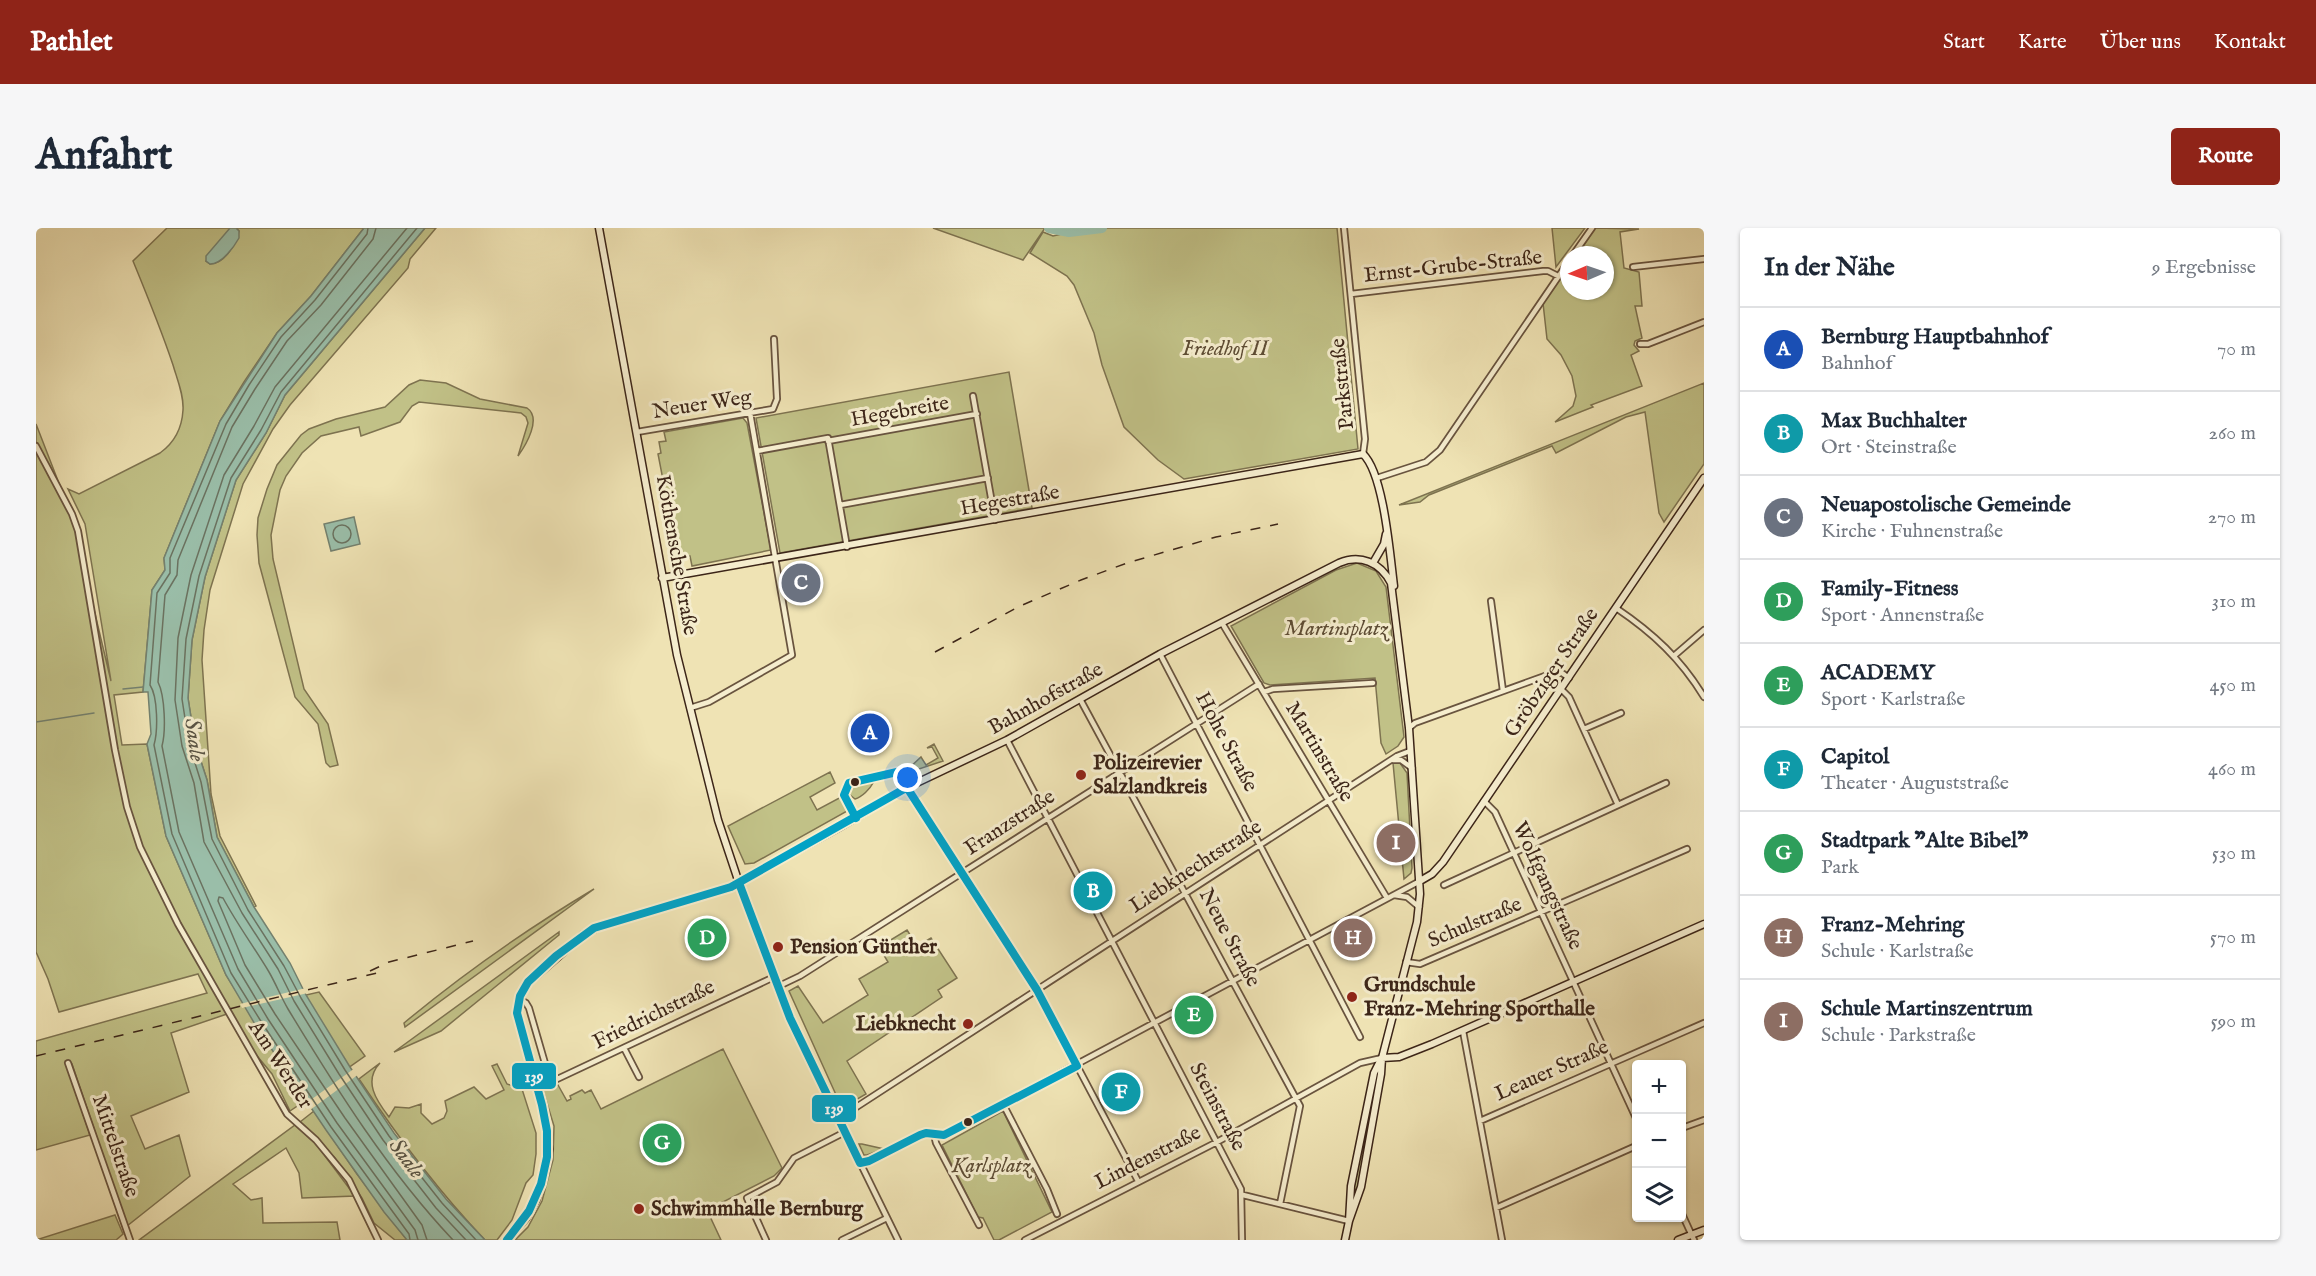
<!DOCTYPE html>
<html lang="de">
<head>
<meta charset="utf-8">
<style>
  body { margin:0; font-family:"IM FELL English",serif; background:#f6f6f7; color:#1f2937 }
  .controls { position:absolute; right:18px; bottom:18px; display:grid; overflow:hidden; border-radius:6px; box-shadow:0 2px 4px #0004 }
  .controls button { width:54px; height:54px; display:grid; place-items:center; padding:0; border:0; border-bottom:2px solid #e0e1e3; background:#fff; color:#1f2937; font:30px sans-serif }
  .compass { position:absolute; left:1524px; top:18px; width:54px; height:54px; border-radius:50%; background:#fff; box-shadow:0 2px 4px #0004; rotate:268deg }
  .you { position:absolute; left:872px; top:550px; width:21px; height:21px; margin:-15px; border:4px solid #fff; border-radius:50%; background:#1a73e8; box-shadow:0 0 0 9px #1a73e833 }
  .badge { display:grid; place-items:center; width:39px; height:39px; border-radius:50%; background:#8f2418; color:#fff; font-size:20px; font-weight:700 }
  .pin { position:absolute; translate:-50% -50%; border:3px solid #fff; box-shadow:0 2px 6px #0006 }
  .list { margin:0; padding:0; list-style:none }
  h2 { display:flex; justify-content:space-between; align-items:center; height:78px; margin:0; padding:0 24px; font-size:26px }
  h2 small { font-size:20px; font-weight:400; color:#747a83 }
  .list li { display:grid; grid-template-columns:39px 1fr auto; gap:18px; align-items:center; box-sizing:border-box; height:84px; padding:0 24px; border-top:2px solid #e0e1e3 }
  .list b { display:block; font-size:22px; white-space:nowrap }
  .list p { margin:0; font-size:20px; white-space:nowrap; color:#747a83 }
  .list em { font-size:20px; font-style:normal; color:#747a83 }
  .icon { flex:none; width:33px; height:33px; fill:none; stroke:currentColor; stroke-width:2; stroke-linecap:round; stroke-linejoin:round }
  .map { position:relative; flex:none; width:1668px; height:1012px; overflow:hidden; border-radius:6px }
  header { display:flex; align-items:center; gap:36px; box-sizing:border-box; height:84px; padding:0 30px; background:#8f2418; color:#fff }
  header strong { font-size:28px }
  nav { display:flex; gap:33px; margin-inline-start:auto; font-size:21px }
  .intro { display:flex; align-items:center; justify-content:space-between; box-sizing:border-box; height:144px; padding:0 36px }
  h1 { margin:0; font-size:42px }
  .button { padding:15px 27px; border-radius:6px; background:#8f2418; color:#fff; font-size:21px; font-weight:700 }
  main { display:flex; gap:36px; padding:0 36px }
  aside { flex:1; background:#fff; border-radius:6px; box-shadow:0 2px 4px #0004 }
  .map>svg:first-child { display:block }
  .green { fill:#c1c187; stroke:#7e7350; stroke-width:1.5 }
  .water { fill:#9abea9; stroke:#74816f; stroke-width:1.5 }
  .pier { fill:#efe3b4 }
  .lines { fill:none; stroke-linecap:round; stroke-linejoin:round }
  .shore { stroke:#6b7260; stroke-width:1.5 }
  .stream { stroke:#74816f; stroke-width:1.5 }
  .river { stroke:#9abea9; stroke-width:10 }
  .street-casing { stroke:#69543f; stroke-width:8 }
  .secondary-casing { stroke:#3c2518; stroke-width:9 }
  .street { stroke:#f5edce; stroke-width:4.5 }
  .secondary { stroke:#f5edce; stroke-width:6 }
  .rail { stroke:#3c2518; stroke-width:1.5; stroke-dasharray:10 10; stroke-linecap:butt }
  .bus-1-casing { stroke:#f5edce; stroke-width:12 }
  .bus-1 { stroke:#03a2c5; stroke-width:8 }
  .poi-dot { fill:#8f2418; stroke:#f5edce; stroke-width:2 }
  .bus-dot { fill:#3c2518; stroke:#f5edce; stroke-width:2 }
  .labels { text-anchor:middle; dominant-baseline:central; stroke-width:6; stroke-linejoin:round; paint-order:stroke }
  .street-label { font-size:21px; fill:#3c2518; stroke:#f5edce }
  .park-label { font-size:21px; font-style:italic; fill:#5d4c34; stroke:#f5edce }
  .poi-label { font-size:21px; font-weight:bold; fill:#3c2518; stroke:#f5edce; text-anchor:start }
  .water-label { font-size:22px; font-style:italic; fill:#585344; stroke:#f5edce }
  .line-badge { stroke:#f5edce; stroke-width:2 }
  .badge-label { font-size:16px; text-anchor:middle; font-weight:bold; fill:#fff }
</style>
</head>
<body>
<header>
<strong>Pathlet</strong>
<nav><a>Start</a><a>Karte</a><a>Über uns</a><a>Kontakt</a></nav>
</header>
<div class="intro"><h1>Anfahrt</h1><a class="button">Route</a></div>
<main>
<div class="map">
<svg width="1668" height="1012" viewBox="0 0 1668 1012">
  <rect width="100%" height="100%" fill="#efe3b4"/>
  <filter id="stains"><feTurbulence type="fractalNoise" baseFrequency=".00333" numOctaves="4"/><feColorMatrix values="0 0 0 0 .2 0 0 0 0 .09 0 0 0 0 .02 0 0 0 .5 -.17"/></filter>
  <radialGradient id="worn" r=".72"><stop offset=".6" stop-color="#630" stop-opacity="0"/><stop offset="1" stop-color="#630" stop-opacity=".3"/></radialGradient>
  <path class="green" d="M131,0H195L170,33L174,36C189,36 200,15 203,3L200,0H328L275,68L241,105L208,154L184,193L128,330L129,342L116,362L107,464L78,467L86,517L111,516L130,608L190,747L270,872L254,883L236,846L217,823L194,785L135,805L153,864L95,888L109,921L143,907L154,948L91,998L36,836L31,838L54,907L0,922V813L171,765L162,746L23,784L12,751L0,724V196L36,289L75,453L49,296L32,261L43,266L124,225C138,215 146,200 147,182C148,167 141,151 137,137C125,101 111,67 97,33Z
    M389,0H400L374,31L372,40L254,177L237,201L207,256L174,362L168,402L166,432L175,566L184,608L220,678L218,679L181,609L171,552L159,515L152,470L156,412L169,349L200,252L230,205L249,167Z
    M897,0H1009L987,32Z
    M1053,0H1301L1322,221L1148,251L1122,232L1088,199L1066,137L1058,105L1038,57L1031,48L994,25L1007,4L1017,8Z
    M1516,0H1549L1520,39Z
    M1559,0L1603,1L1584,4L1588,40L1603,44L1606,78H1599L1606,110L1599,113L1598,117L1603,123L1595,127L1606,158L1555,177L1557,179L1519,194L1537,178L1540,168L1536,148L1525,127L1511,111L1507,75L1533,38V63H1569V27H1541Z
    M973,144L996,280L744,325L720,190Z
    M384,152L410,155L444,171L491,180C506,190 490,217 482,228L492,195L490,189L485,185L383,174L376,178L364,194L325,208L323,199L285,208L266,225L250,248L244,262L235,307L237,331L268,461L292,496L302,537L294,539L290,535L282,496L259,469L223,335L221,307L222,290L231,261L241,237L265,207L273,201L300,191L349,179L373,157Z
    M1668,155V236L1628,294L1623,285L1609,184L1590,189L1520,225L1516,218L1393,267L1384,274L1363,277Z
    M707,190L711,195L735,322L656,338L654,328L642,329L622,226L625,225L623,214L630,213L628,204Z
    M1321,335L1340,343L1350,359L1368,509L1362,518L1350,526L1345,515L1339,450L1234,457L1228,455L1195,398L1300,342Z
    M898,516L907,533L874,544L871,542L885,529L890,537L902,530L896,519L891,520Z
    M1357,535H1364L1371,545L1376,640L1375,645L1368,651Z
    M794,544L799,555L774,569L781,582L807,568L813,582L718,635L709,636L692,598Z
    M834,553L837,555C834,561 826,569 819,571L814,567L815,558Z
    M558,661L369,799L368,795C428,745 491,701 558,661Z
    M871,702L881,718L895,710L921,750L902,762L906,769L811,833L830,866L806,880L753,763L762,758L787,795L832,767L823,751L852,734L843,719Z
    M523,704V707L405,803L358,824Z
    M283,764L329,828L302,847L270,767Z
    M687,821L746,940L738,948L671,982L685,1012H479L492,999L506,973L517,932L518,898L500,839L512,859L522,857L531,873L535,871L534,868L546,862L549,865L555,862L565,881Z
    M344,835C327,853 340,872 353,889L359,879L373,880L385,876V885L396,896L408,890L411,883L409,873L438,859L450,871L468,862L456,838L461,836L471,856L486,861L500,905V926L497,947L490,955L476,992L461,1012H449C401,962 361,908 323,851Z
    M1342,841L1323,956L1316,977V959L1340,843Z
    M278,883L321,946L371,1012H359L338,995L326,970L299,930L264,894Z
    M967,883L1016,984L963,1012H958L947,990L942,989L906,917Z
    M259,897L280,916L319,968L266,970L263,945L250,920L197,956L215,972L226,970L227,995L301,994L304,1012H103Z
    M823,916H826L848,921L831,927H828Z
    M79,987L87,1006L80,1012H0Z"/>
  <path class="water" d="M194,0H200L203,3V10C198,19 186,36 174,36L170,33V28Z
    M328,0H389L249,167L230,205L200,252L169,349L156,412L152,470L159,515L171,552L181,609L218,679L254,735L270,767L314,839L358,905L410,971L449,1012H371L348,984L290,902L220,798L190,747L130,608L111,516L115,506L112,464H107L116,362L129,342L128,330L184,193L241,105L275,68Z
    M318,289L324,316L295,323L288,296Z"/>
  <path class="pier" d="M270,760L272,765L206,780L204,776Z
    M319,840L323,846L274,882L269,876Z"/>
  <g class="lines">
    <path class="shore" d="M332,0L331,6L279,72L245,109L213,157L190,196L134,330V345L121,365L114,457C122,469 122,503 118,517L136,606L195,745L226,795L295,899L373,1006L374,1012
      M340,0L337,11L285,77L251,113L219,161L196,199L142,332L141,347L129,367L122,454C129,468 130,503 126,518L143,604L202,741L232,791L301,895L379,1002L382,1012
      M371,0L239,159L218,198L188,247L155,347L142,410L139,472L146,518L158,555L168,614L206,685L242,741L258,773L303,846L347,912L400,980L430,1012
      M381,0L245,164L225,202L195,250L163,348L150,411L146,471L153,516L165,554L176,611L212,682L248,738L265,770L309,842L353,908L406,975L440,1012
      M297 306a9 9 0 1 1 18 0a9 9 0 1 1-18 0Z
      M391,1012L386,997L309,890L239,786L209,737L182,673L183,669L187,670C201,696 218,719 233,744C240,756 245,769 252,781C301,862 352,943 417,1012"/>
    <path class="stream" d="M87,461L107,459
      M0,494L58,485"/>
    <path class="river" d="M1013,0L1033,4L1066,0"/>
    <g class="street-casing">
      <path id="street" d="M1308,0L1329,211L1327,226
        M1537,27L1556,0
        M1597,39L1668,31
        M1315,66L1507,43H1512L1522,48
        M1604,116H1612L1668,94
        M937,168L959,292
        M601,204L737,181L741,171L738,111
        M792,213L941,186
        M0,218L36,286L42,303L79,522L91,579L104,619L142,696L251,886L280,912L313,952L342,1012
        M721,223L792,210L811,319
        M1341,250L1390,234L1404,222L1533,33
        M804,277L952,250
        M1455,373L1467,463
        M1580,380C1617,405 1645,431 1668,469
        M1186,395L1351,670
        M1124,426L1324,809
        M1639,427L1668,402
        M1525,461L1533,469L1582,577
        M1228,464L1237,461L1337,455
        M1044,471L1264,878L1244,976
        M654,480L673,474L756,427L714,185
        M1373,500L1379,495L1517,445H1526L1533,450
        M1548,501L1585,485
        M971,512L1205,961L1206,1012
        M1357,532H1365L1376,540
        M870,560L1001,762L1102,953
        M1448,573L1459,584L1600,890
        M703,655L762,808L862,1012
        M1408,657L1630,555
        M1358,667L1371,669L1383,679
        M1370,734L1384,736L1651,621
        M741,759L764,748L1223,456
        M483,771L490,775L493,780L513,849L517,853L738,749
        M1427,803L1466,1012
        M588,820L603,849
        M32,835L94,1012
        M967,876L1011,961L1021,986
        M802,891L1361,528L1374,523
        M1444,893L1668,795
        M1646,900L1668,892
        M898,907L900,915L943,997
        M824,935L833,933L884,907L890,905L908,907L1384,653
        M1207,967L1313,993
        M1460,980L1600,918
        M1646,986L1658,1012
        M730,1012L711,970L741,954L758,930L809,904
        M806,1012L851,990
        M989,1012L1181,914L1324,835L1346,830"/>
    </g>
    <g class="secondary-casing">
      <path id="secondary" d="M563,0L641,427L682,592L703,655
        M1337,335L1348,316L1350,306
        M626,350L1327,226C1348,246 1354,327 1358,358
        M1384,653L1396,646L1407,634L1668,250
        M1346,830L1363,829L1396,816L1668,696
        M471,1012L490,990L500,972L510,941L513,921L509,887L482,789L483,771L492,755L548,706L572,695L695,659L802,600L870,560L971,512L1124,426L1303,335C1324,326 1344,334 1355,355L1373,500L1384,666L1381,694L1346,830L1345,846L1325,959L1313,993
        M1309,1012L1313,993L1315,958L1338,845L1345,831
        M1642,1012L1668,1002"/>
    </g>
    <use href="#street" class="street"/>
    <use href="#secondary" class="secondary"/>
    <path class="rail" d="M899,424L984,378L1045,352L1091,335L1180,309L1242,296
      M334,743L353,734L437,713
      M0,828L345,744"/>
    <g class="bus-1-casing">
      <path id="bus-1" d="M703,655L754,790L824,935L833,933L884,907L890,905L908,907L1041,838L1001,762L861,544L813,555L808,567L820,590
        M471,1012L493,983L505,956L511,929V903L506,877L481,785L484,768L492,754L520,728L558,700L695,659L870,560"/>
    </g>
    <use href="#bus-1" class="bus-1"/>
  </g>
  <g class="poi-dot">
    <circle cx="1045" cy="547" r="6"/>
    <circle cx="742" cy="719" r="6"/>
    <circle cx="1316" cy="769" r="6"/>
    <circle cx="932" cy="796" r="6"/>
    <circle cx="603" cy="981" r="6"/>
  </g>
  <g class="bus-dot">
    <circle cx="819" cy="554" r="5"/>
    <circle cx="932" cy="894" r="5"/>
  </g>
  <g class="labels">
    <g class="street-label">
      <text transform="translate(1417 39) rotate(-6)">Ernst-Grube-Straße</text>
      <text transform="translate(1307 156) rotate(-96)">Parkstraße</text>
      <text transform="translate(666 177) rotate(-9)">Neuer Weg</text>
      <text transform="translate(864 184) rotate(-10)">Hegebreite</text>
      <text transform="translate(974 273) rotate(-10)">Hegestraße</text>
      <text transform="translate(640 327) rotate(80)">Köthensche Straße</text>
      <text transform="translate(1516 445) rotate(-56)">Gröbziger Straße</text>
      <text transform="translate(1010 471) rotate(-29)">Bahnhofstraße</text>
      <text transform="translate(1190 514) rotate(62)">Hohe Straße</text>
      <text transform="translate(1283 524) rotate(59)">Martinstraße</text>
      <text transform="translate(974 595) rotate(-33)">Franzstraße</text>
      <text transform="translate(1160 639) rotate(-33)">Liebknechtstraße</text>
      <text transform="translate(1511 658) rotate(65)">Wolfgangstraße</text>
      <text transform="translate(1439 695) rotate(-23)">Schulstraße</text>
      <text transform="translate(1193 710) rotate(62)">Neue Straße</text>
      <text transform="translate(618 787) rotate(-26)">Friedrichstraße</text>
      <text transform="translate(244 837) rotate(57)">Am Werder</text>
      <text transform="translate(1516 843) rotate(-24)">Leauer Straße</text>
      <text transform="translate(1181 879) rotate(62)">Steinstraße</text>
      <text transform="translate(79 918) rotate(71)">Mittelstraße</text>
      <text transform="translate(1112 930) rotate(-27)">Lindenstraße</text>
    </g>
    <g class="park-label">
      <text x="1189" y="121">Friedhof II</text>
      <text x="1300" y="401">Martinsplatz</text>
      <text x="955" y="938">Karlsplatz</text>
    </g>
    <g class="poi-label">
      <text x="1057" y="535">Polizeirevier<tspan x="1057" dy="24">Salzlandkreis</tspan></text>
      <text x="754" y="719">Pension Günther</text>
      <text x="1328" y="757">Grundschule<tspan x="1328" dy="24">Franz-Mehring Sporthalle</tspan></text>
      <text x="920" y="796" text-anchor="end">Liebknecht</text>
      <text x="615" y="981">Schwimmhalle Bernburg</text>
    </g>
    <g class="water-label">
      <text transform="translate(158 512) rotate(82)">Saale</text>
      <text transform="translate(370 931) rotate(53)">Saale</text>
    </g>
  </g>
  <g class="line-badge">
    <rect x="475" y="834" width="46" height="28" rx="6" fill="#03a2c5"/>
    <rect x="775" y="866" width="46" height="29" rx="6" fill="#03a2c5"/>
  </g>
  <g class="badge-label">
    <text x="498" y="854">139</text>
    <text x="798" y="886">139</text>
  </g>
  <rect width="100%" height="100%" filter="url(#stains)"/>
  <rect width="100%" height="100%" fill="url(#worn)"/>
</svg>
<div class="controls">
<button>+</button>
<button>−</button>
<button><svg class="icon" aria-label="layers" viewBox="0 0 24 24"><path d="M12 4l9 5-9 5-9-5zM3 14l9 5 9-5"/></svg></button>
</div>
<svg class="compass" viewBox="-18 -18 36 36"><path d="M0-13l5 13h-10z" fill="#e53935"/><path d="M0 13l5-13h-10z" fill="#747a83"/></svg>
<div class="you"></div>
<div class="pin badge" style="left:834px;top:505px;background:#1a4fb4">A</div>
<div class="pin badge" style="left:1057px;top:663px;background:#0f9aa8">B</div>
<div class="pin badge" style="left:765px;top:355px;background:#6b7280">C</div>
<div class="pin badge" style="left:671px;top:710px;background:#2e9e5b">D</div>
<div class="pin badge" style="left:1158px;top:787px;background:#2e9e5b">E</div>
<div class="pin badge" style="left:1085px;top:864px;background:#0f9aa8">F</div>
<div class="pin badge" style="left:626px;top:915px;background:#2e9e5b">G</div>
<div class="pin badge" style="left:1317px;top:710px;background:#8d6e63">H</div>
<div class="pin badge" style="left:1360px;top:615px;background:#8d6e63">I</div>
</div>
<aside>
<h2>In der Nähe<small>9 Ergebnisse</small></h2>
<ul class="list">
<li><span class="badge" style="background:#1a4fb4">A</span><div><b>Bernburg Hauptbahnhof</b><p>Bahnhof</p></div><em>70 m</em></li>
<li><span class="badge" style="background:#0f9aa8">B</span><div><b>Max Buchhalter</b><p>Ort · Steinstraße</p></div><em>260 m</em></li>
<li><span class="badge" style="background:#6b7280">C</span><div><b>Neuapostolische Gemeinde</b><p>Kirche · Fuhnenstraße</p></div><em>270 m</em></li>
<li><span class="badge" style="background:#2e9e5b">D</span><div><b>Family-Fitness</b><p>Sport · Annenstraße</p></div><em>310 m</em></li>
<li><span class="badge" style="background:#2e9e5b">E</span><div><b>ACADEMY</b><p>Sport · Karlstraße</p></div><em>450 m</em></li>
<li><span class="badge" style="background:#0f9aa8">F</span><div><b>Capitol</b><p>Theater · Auguststraße</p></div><em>460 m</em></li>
<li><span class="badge" style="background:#2e9e5b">G</span><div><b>Stadtpark &quot;Alte Bibel&quot;</b><p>Park</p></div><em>530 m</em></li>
<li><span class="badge" style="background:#8d6e63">H</span><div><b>Franz-Mehring</b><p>Schule · Karlstraße</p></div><em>570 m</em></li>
<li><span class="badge" style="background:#8d6e63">I</span><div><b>Schule Martinszentrum</b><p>Schule · Parkstraße</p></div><em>590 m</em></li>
</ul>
</aside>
</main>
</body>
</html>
